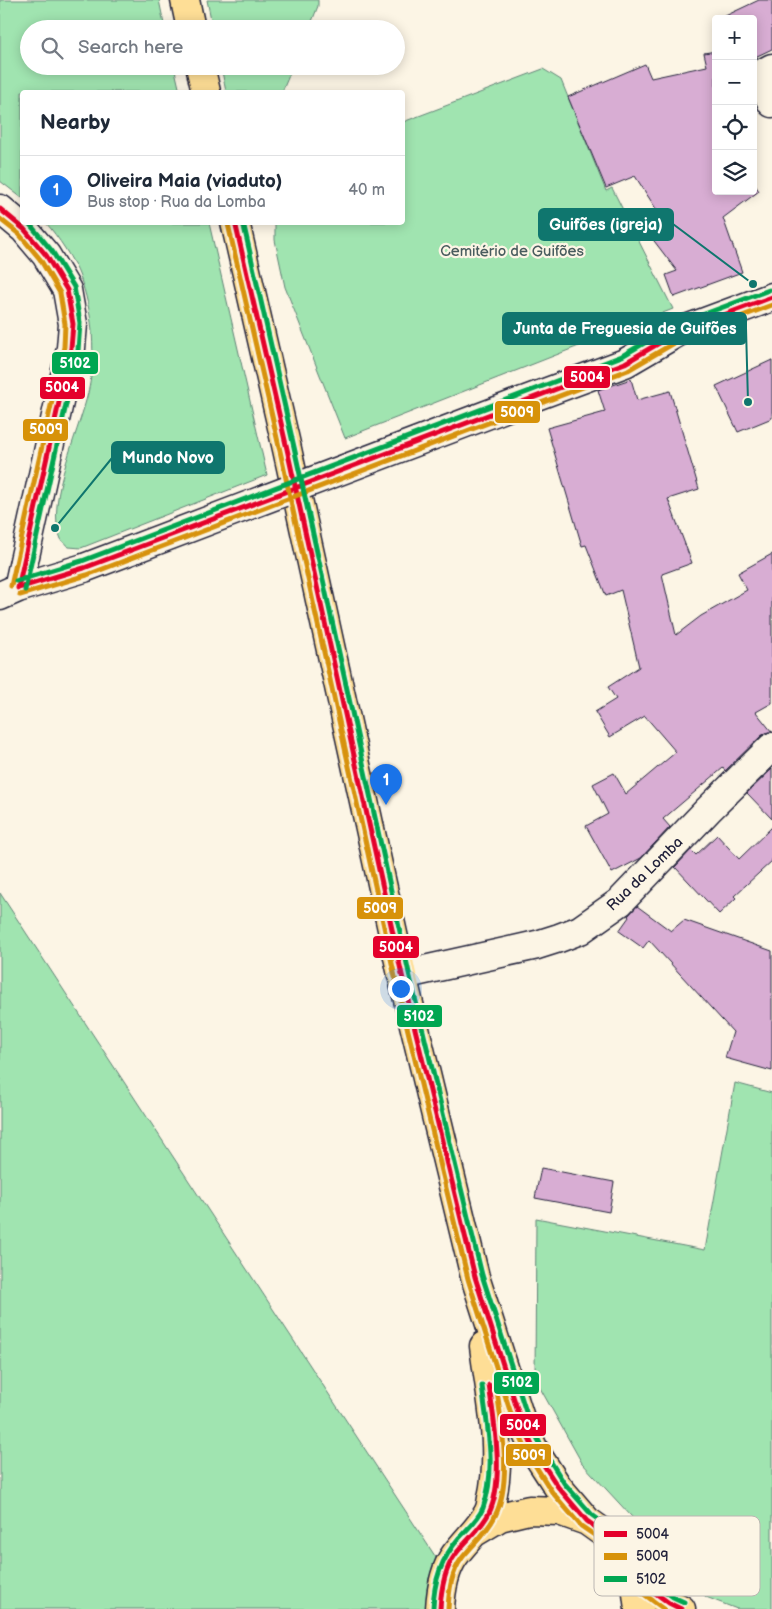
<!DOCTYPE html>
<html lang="en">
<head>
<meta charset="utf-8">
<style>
  body { margin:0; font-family:"Balsamiq Sans",sans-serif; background:#f6f6f7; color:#1f2937 }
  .controls { position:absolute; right:15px; top:15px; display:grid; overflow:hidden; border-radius:5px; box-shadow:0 2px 12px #0003 }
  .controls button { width:45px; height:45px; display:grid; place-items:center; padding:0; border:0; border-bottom:1px solid #e0e1e3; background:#fff; color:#1f2937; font:25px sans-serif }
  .you { position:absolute; left:400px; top:988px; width:18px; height:18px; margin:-12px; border:4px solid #fff; border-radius:50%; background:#1a73e8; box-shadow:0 0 0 8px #1a73e833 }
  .badge { display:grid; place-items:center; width:32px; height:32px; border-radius:50%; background:#1a73e8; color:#fff; font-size:16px; font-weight:700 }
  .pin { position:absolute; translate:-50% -41px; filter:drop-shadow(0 1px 2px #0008) }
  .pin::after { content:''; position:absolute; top:26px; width:18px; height:15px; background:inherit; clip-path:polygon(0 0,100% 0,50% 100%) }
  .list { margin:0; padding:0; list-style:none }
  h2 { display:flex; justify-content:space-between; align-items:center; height:65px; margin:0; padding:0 20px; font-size:21px }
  h2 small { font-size:16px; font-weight:400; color:#747a83 }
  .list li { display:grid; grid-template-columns:32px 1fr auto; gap:15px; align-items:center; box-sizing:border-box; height:70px; padding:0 20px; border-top:1px solid #e0e1e3 }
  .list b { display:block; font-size:19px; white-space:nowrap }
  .list p { margin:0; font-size:16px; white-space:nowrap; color:#747a83 }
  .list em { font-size:16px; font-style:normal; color:#747a83 }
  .icon { flex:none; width:28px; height:28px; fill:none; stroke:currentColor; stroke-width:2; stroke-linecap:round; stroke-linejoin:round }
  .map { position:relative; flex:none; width:772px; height:1609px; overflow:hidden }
  .search { position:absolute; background:#fff; box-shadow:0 2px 12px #0003; left:20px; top:20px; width:385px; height:55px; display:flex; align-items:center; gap:12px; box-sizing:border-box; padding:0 18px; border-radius:28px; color:#747a83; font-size:19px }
  .panel { position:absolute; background:#fff; box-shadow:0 2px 12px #0003; left:20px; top:90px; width:385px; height:135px; border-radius:5px }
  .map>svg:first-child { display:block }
  .green { fill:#a0e4b0; stroke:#618376 }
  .building { fill:#d8add3; stroke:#22223b }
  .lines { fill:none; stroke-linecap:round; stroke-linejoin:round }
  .minor-casing { stroke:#22223b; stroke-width:31 }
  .major-casing { stroke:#22223b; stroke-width:31 }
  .minor { stroke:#fcf5e5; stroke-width:28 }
  .major { stroke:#fede96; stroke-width:28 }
  .minor-bridge-casing { stroke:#22223b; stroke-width:31; stroke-linecap:butt }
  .minor-bridge { stroke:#fcf5e5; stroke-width:28 }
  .bus-1-casing { stroke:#fcf5e5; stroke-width:9 }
  .bus-2-casing { stroke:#fcf5e5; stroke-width:9 }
  .bus-3-casing { stroke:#fcf5e5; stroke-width:9 }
  .bus-1 { stroke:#e4002b; stroke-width:5 }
  .bus-2 { stroke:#d79209; stroke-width:5 }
  .bus-3 { stroke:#00a651; stroke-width:5 }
  .labels { text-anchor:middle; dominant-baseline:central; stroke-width:4.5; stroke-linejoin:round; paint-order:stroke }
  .park-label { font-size:15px; fill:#485c5e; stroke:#fcf5e5 }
  .street-label { font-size:15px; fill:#22223b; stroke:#fcf5e5 }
  .key { fill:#fcf5e5; stroke:#bbb6b2; stroke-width:1 }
  .key-label { font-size:14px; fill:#22223b }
  .leader { fill:none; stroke:#0f766e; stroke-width:2 }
  .callout-dot { fill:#0f766e; stroke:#fcf5e5; stroke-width:2 }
  .callout { fill:#0f766e; stroke:#0f766e; stroke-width:2 }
  .callout-label { font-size:16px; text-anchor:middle; font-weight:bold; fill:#fff }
  .line-badge { stroke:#fcf5e5; stroke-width:2 }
  .badge-label { font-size:14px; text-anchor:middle; font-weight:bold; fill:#fff }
</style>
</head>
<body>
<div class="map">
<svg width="772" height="1609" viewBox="0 0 772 1609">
  <rect width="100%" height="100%" fill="#fcf5e5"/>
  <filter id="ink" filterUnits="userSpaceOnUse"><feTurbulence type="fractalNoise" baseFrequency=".02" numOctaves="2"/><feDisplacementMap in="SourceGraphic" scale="10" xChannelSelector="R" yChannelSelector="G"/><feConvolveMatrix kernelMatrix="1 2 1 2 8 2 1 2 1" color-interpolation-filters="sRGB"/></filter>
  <g filter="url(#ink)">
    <path class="green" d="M0,0H159L165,29H29V66H174L180,92H22V198L0,181Z
      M207,0H318V6L309,29H213Z
      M221,66H293L282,92H226Z
      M543,69L561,80L606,191L612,188L673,309L345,438L285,287L275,240V223L402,222L403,122Z
      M46,223H209L267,475L81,548L69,547C66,545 63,542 61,539C43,501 84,423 90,383C96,348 92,310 80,277C75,262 57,235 46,223Z
      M0,893L437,1559L429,1578L426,1609H0Z
      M735,1083L772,1093V1609H737L706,1597L582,1463L535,1379L536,1218L705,1250Z"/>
    <path class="building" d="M759,0H772V49L753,58V19L721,18Z
      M716,51V191H753V182L759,191L723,218L742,272L674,297L666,275L677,271L645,229L660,215L635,176L606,188L568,97L645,64L651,78L707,66L704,53Z
      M772,360V418L738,432L716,386Z
      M631,379L637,400L670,391L699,489L668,499L692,563L662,574L676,635L701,616L747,590L738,573L772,554V703L756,712L772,732H768L761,736L725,771L723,768L663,819L670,827L641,858L612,873L586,826L608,814L593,784L614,773L626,794L676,752L645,716L610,737L595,712L616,699L608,687L639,667L621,590L606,596L586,545L582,546L547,428L605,412L598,390Z
      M772,769V819L747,793Z
      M772,827V861L734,896L736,898L719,914L675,867L691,850L696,855L717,835L739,859Z
      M637,906L671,931L684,920L772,951V1071L725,1058L733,1032L649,940L643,948L619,931L629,917L628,916Z
      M541,1168L614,1182L609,1212L535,1198Z"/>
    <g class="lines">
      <g class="minor-casing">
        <path id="minor" d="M772,68L759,75L772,103
          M0,209L24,229L46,255L67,290L73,324L71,348L18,588
          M523,401L625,363L678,332L772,297
          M0,596L18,588L84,568
          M402,975L537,945L559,938L580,930L620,902L708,810L772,747"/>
      </g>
      <g class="major-casing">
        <path id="major" d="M185,0L191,29
          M200,66L206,92
          M235,222L287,449L402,975L475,1277L520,1418L534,1450L558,1487L587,1521L608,1536L624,1556L635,1578L639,1609
          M475,1532L500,1517L529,1510L559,1511L587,1521
          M635,1578L669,1603L681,1609
          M440,1609C441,1590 444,1570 455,1555C466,1540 480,1528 488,1513C491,1508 491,1503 492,1498C503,1449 490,1395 484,1346"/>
      </g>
      <use href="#minor" class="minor"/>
      <use href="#major" class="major"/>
      <g class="minor-bridge-casing">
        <path id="minor-bridge" d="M84,568L523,401"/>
      </g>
      <use href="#minor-bridge" class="minor-bridge"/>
      <g class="bus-1-casing">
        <path id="bus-1" d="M0,209L24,229L46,255L67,290L73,324L71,348L18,588
          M235,222L287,449L402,975L475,1277L520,1418L534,1450L558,1487L587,1521L608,1536L624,1556L635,1578L669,1603L681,1609
          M18,588L84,568L625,363L678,332L772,297
          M440,1609C441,1590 444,1570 455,1555C466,1540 481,1529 489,1513C505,1480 494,1421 489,1385"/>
      </g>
      <g class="bus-2-casing">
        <path id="bus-2" d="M0,219L19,234L40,259L60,293L65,324L64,347L11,586
          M228,224L280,451L395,977L468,1279L513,1420L528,1454L552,1492L581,1526L603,1541L618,1560L629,1583L664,1609
          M20,595L87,575L628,370L681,339L772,305
          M448,1609C449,1591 451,1573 462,1558C473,1544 487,1533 495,1516C513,1481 501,1422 496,1384"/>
      </g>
      <g class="bus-3-casing">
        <path id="bus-3" d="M243,222L294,447L409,973L482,1275L527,1415L541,1446L564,1483L592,1515L614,1531L630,1552L641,1573L673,1597L684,1602
          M16,581L82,561L622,356L675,325L769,290
          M25,590L78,350L80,323L74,287L52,251L28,222
          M433,1608C434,1581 441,1559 459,1538C467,1529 478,1520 483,1508C497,1470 487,1425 482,1386"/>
      </g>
      <use href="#bus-1" class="bus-1"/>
      <use href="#bus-2" class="bus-2"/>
      <use href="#bus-3" class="bus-3"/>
    </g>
  </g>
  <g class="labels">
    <g class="park-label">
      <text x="512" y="251">Cemitério de Guifões</text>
    </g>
    <g class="street-label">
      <text transform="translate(645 874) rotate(-44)">Rua da Lomba</text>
    </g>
  </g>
  <rect x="594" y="1516" width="166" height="80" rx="8" class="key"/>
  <rect x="604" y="1531" width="23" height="6" fill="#e4002b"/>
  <rect x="604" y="1553" width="23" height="7" fill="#d79209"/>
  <rect x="604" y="1576" width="23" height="6" fill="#00a651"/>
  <g class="key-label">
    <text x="636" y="1539">5004</text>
    <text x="636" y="1561">5009</text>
    <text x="636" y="1584">5102</text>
  </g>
  <path class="leader" d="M753 284L673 224M748 402L746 328M55 528L112 458"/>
  <g class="callout-dot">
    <circle cx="753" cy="284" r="5"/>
    <circle cx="748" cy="402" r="5"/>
    <circle cx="55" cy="528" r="5"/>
  </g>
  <g class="callout">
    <rect x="539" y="209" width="134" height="31" rx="5"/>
    <rect x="503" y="313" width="243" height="31" rx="5"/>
    <rect x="112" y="442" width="112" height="31" rx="5"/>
  </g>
  <g class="callout-label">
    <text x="606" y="230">Guifões (igreja)</text>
    <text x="625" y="334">Junta de Freguesia de Guifões</text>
    <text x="168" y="463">Mundo Novo</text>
  </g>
  <g class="line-badge">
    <rect x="51" y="351" width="48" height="24" rx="5" fill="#00a651"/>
    <rect x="563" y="365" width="48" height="24" rx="5" fill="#e4002b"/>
    <rect x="39" y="376" width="47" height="24" rx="5" fill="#e4002b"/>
    <rect x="494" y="400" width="47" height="24" rx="5" fill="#d79209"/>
    <rect x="22" y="418" width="47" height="24" rx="5" fill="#d79209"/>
    <rect x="356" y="896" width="48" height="24" rx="5" fill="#d79209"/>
    <rect x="372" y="935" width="48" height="24" rx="5" fill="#e4002b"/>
    <rect x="396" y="1004" width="47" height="24" rx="5" fill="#00a651"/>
    <rect x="493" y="1371" width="47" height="24" rx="5" fill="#00a651"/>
    <rect x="499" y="1413" width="48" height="24" rx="5" fill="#e4002b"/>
    <rect x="505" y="1443" width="47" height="24" rx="5" fill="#d79209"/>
  </g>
  <g class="badge-label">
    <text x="75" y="368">5102</text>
    <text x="587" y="382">5004</text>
    <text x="62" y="392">5004</text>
    <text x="517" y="417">5009</text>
    <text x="46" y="434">5009</text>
    <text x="380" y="913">5009</text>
    <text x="396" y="952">5004</text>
    <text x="419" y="1021">5102</text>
    <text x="517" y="1387">5102</text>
    <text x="523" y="1430">5004</text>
    <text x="529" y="1460">5009</text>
  </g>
</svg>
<div class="controls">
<button>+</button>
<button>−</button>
<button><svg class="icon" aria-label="locate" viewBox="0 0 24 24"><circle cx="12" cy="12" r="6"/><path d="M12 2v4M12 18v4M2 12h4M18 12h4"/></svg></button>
<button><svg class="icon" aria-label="layers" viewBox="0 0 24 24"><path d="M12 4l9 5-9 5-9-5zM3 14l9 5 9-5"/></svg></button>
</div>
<div class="you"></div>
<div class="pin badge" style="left:386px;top:805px">1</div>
<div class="search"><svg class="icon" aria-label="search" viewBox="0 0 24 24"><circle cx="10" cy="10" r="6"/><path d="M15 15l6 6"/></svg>Search here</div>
<section class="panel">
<h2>Nearby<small></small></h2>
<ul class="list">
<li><span class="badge">1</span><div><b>Oliveira Maia (viaduto)</b><p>Bus stop · Rua da Lomba</p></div><em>40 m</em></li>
</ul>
</section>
</div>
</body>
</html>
